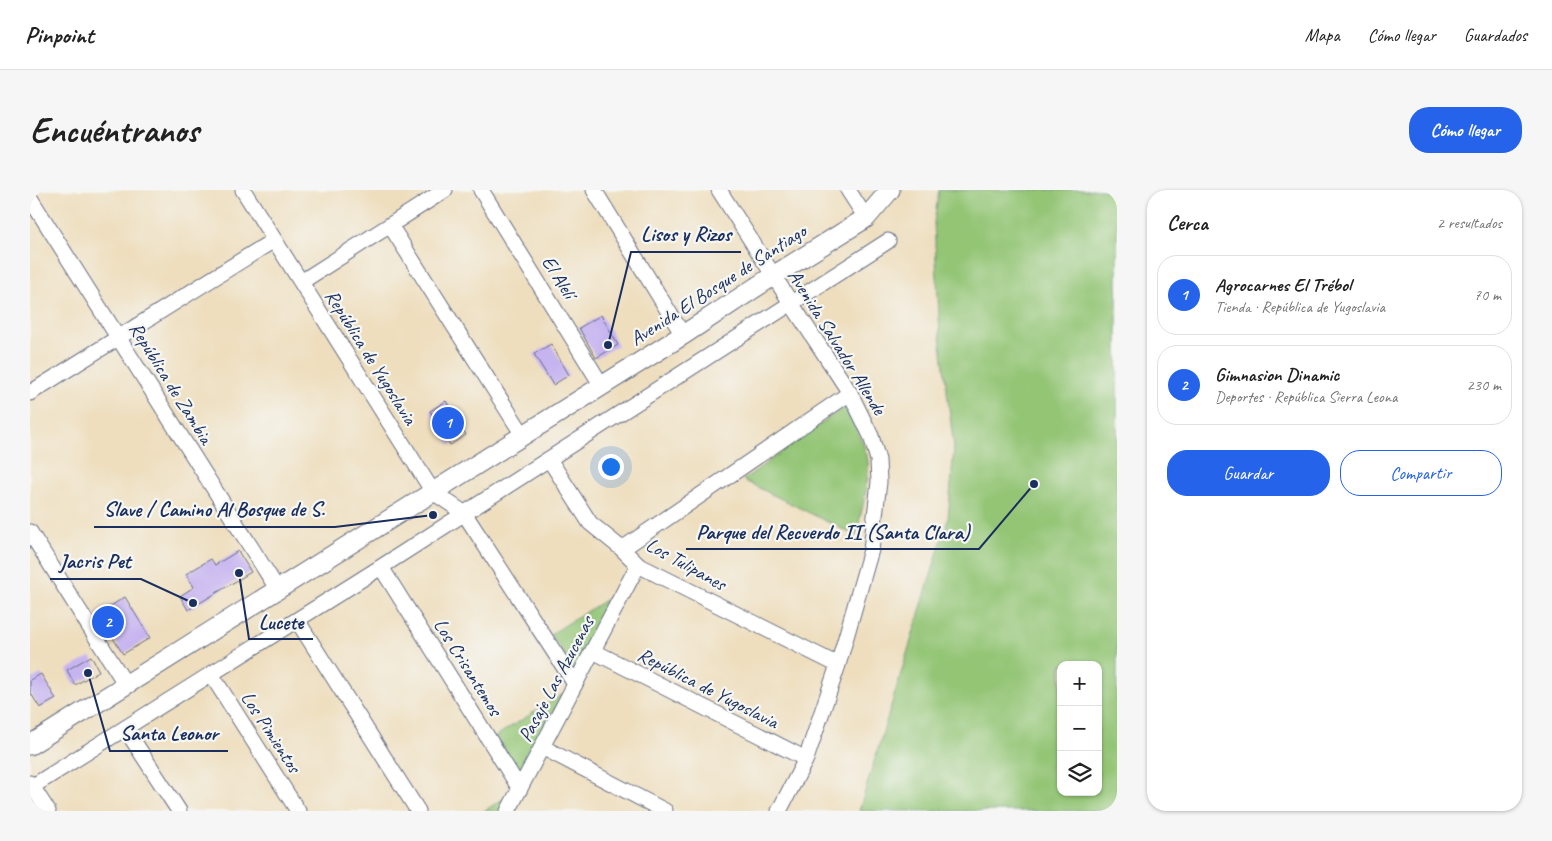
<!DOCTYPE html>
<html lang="es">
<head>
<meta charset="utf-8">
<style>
  body { margin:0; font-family:Caveat,sans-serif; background:#f6f6f6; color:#222 }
  .controls { position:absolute; right:15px; bottom:15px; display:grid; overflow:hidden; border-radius:10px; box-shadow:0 1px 4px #0004 }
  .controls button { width:45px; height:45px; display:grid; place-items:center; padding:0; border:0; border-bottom:1px solid #e0e0e0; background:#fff; color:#222; font:25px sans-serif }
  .you { position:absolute; left:580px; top:276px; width:18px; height:18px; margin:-12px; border:4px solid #fff; border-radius:50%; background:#1a73e8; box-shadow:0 0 0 8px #1a73e833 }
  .badge { display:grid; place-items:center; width:32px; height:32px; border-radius:50%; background:#2563eb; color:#fff; font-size:16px; font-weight:700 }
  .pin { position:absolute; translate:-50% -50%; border:2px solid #fff; box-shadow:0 1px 5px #0006 }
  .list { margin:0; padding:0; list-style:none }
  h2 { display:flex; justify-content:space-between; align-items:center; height:65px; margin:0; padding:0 20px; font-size:21px }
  h2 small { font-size:16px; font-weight:400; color:#767676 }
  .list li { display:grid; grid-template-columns:32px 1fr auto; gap:15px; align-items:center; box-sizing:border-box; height:80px; margin:0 10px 10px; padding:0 10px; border:1px solid #e0e0e0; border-radius:20px }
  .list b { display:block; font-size:19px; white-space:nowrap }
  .list p { margin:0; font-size:16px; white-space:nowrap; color:#767676 }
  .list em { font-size:16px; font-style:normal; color:#767676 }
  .actions { display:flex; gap:10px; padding:15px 20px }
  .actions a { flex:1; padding:11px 0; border:1px solid #2563eb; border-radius:20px; text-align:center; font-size:18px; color:#2563eb }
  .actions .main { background:#2563eb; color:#fff }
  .icon { flex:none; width:28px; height:28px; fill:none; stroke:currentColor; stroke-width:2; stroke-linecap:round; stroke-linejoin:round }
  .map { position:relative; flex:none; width:1087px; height:621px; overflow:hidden; border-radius:20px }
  header { display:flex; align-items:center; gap:30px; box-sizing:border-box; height:70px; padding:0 25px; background:#fff; border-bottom:1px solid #e0e0e0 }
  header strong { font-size:24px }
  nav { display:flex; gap:28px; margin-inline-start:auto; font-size:18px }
  .intro { display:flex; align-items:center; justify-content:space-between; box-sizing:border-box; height:120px; padding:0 30px }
  h1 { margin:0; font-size:35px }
  .button { padding:12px 22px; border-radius:20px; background:#2563eb; color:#fff; font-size:18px; font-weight:700 }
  main { display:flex; gap:30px; padding:0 30px }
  aside { flex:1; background:#fff; border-radius:20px; box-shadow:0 1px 4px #0004 }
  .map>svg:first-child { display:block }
  .green { fill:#93c575; stroke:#577a6a; fill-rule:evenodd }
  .building { fill:#c6b4f0 }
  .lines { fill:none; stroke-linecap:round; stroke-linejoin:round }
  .minor-casing { stroke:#656c80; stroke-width:17 }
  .major-casing { stroke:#656c80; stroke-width:21 }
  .minor { stroke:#fff; stroke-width:15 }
  .major { stroke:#fff; stroke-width:19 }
  .labels { text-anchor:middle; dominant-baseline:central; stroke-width:4.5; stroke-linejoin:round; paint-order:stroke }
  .street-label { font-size:20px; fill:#1b2f5e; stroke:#f6f6f2 }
  .leader { fill:none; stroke:#1b2f5e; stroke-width:2 }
  .callout-dot { fill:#1b2f5e; stroke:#f6f6f2; stroke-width:2 }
  .callout-label { font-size:21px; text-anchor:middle; font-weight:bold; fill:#1b2f5e; stroke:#f6f6f2; stroke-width:4.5; stroke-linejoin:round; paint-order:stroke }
</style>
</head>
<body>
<header>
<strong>Pinpoint</strong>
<nav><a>Mapa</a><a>Cómo llegar</a><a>Guardados</a></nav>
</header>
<div class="intro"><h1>Encuéntranos</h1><a class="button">Cómo llegar</a></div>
<main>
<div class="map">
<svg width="1087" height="621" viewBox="0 0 1087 621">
  <rect width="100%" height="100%" fill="#f6f6f2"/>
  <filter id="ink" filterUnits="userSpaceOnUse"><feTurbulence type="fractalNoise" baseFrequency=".02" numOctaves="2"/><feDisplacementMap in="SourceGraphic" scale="10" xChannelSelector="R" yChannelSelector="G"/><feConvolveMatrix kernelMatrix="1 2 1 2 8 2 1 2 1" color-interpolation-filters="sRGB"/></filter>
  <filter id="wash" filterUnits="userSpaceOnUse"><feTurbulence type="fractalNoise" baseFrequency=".0096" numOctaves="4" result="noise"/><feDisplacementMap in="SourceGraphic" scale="20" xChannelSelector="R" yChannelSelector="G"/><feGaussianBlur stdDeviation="1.12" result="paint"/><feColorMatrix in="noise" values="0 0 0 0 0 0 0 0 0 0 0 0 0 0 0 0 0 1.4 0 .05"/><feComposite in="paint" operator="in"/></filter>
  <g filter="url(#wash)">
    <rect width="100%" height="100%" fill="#eedebe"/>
    <path class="green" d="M909,0H1087V621H829L918,329L924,258L910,146L904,32ZM1031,475H1068V602H1031Z
      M814,217C823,233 833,249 837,266C842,285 830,326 826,346L713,290Z
      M588,402L546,483L521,444Z
      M533,504L491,585L466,546Z
      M484,602L474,621H454Z"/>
    <g id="blocks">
      <path class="building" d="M571,125L588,155L566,168L549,138Z
        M521,154L539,185L523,195L504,164Z
        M416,211L436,245L420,255L400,221Z
        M208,361L221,382L158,420L150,406L164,397L156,384L181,369L185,375Z
        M95,407L120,448L93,464L68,424Z
        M61,466L69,481L45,495L37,480Z
        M11,484L26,509L10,518L0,502V490Z"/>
    </g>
  </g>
  <g filter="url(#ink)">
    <use href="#blocks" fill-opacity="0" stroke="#656c80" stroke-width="1"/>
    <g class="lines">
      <g class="minor-casing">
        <path id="minor" d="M213,0L403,302L434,323L545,494
          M451,0L572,196
          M564,0L653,145
          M689,0L761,113L820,203L841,246L848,270L849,292L841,360L808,475L776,569L749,621
          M818,0L836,28
          M0,8L248,400
          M360,35L493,245
          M271,92L415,0
          M0,203L244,50
          M519,269L560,333L592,359L608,375L808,475
          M0,342L96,495
          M592,359L820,203
          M351,377L490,599
          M267,430L388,621
          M563,461L776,569
          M181,484L268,621
          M95,538L149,621
          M512,557L635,621
          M0,593L18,621
          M0,598L351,377L858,51
          M478,621L608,375"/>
      </g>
      <g class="major-casing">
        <path id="major" d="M0,555L653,145L743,86L836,28L860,0"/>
      </g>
      <use href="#minor" class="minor"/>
      <use href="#major" class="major"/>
    </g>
  </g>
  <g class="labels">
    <g class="street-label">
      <text transform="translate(529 87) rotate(58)">El Alelí</text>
      <text transform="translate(688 95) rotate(-33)">Avenida El Bosque de Santiago</text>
      <text transform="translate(807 152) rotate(58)">Avenida Salvador Allende</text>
      <text transform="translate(341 167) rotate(58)">República de Yugoslavia</text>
      <text transform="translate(141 193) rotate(58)">República de Zambia</text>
      <text transform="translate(656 374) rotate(29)">Los Tulipanes</text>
      <text transform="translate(438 477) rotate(58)">Los Crisantemos</text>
      <text transform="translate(526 489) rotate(-62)">Pasaje Las Azucenas</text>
      <text transform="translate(678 498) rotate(27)">República de Yugoslavia</text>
      <text transform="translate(241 542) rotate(57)">Los Pimientos</text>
    </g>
  </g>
  <path class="leader" d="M578 155L601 62H711M403 325L305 337H64M1004 294L949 359H656M163 413L111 389H20M209 383L219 449H283M58 483L80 561H198"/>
  <g class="callout-dot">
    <circle cx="578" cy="155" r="5"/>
    <circle cx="403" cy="325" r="5"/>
    <circle cx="1004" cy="294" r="5"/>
    <circle cx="163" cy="413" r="5"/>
    <circle cx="209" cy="383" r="5"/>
    <circle cx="58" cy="483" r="5"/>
  </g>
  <g class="callout-label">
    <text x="656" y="51">Lisos y Rizos</text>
    <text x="184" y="326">Slave / Camino Al Bosque de S.</text>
    <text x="803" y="349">Parque del Recuerdo II (Santa Clara)</text>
    <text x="65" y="378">Jacris Pet</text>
    <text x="251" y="439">Lucete</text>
    <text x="139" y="550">Santa Leonor</text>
  </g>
</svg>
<div class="controls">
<button>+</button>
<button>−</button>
<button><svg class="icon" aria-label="layers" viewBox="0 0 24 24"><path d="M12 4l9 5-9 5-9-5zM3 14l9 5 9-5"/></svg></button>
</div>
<div class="you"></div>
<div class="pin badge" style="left:418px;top:233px">1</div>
<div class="pin badge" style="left:78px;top:432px">2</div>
</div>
<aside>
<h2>Cerca<small>2 resultados</small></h2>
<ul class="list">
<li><span class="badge">1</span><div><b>Agrocarnes El Trébol</b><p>Tienda · República de Yugoslavia</p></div><em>70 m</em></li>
<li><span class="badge">2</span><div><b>Gimnasion Dinamic</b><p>Deportes · República Sierra Leona</p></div><em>230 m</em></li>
</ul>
<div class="actions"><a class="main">Guardar</a><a>Compartir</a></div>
</aside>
</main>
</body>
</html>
